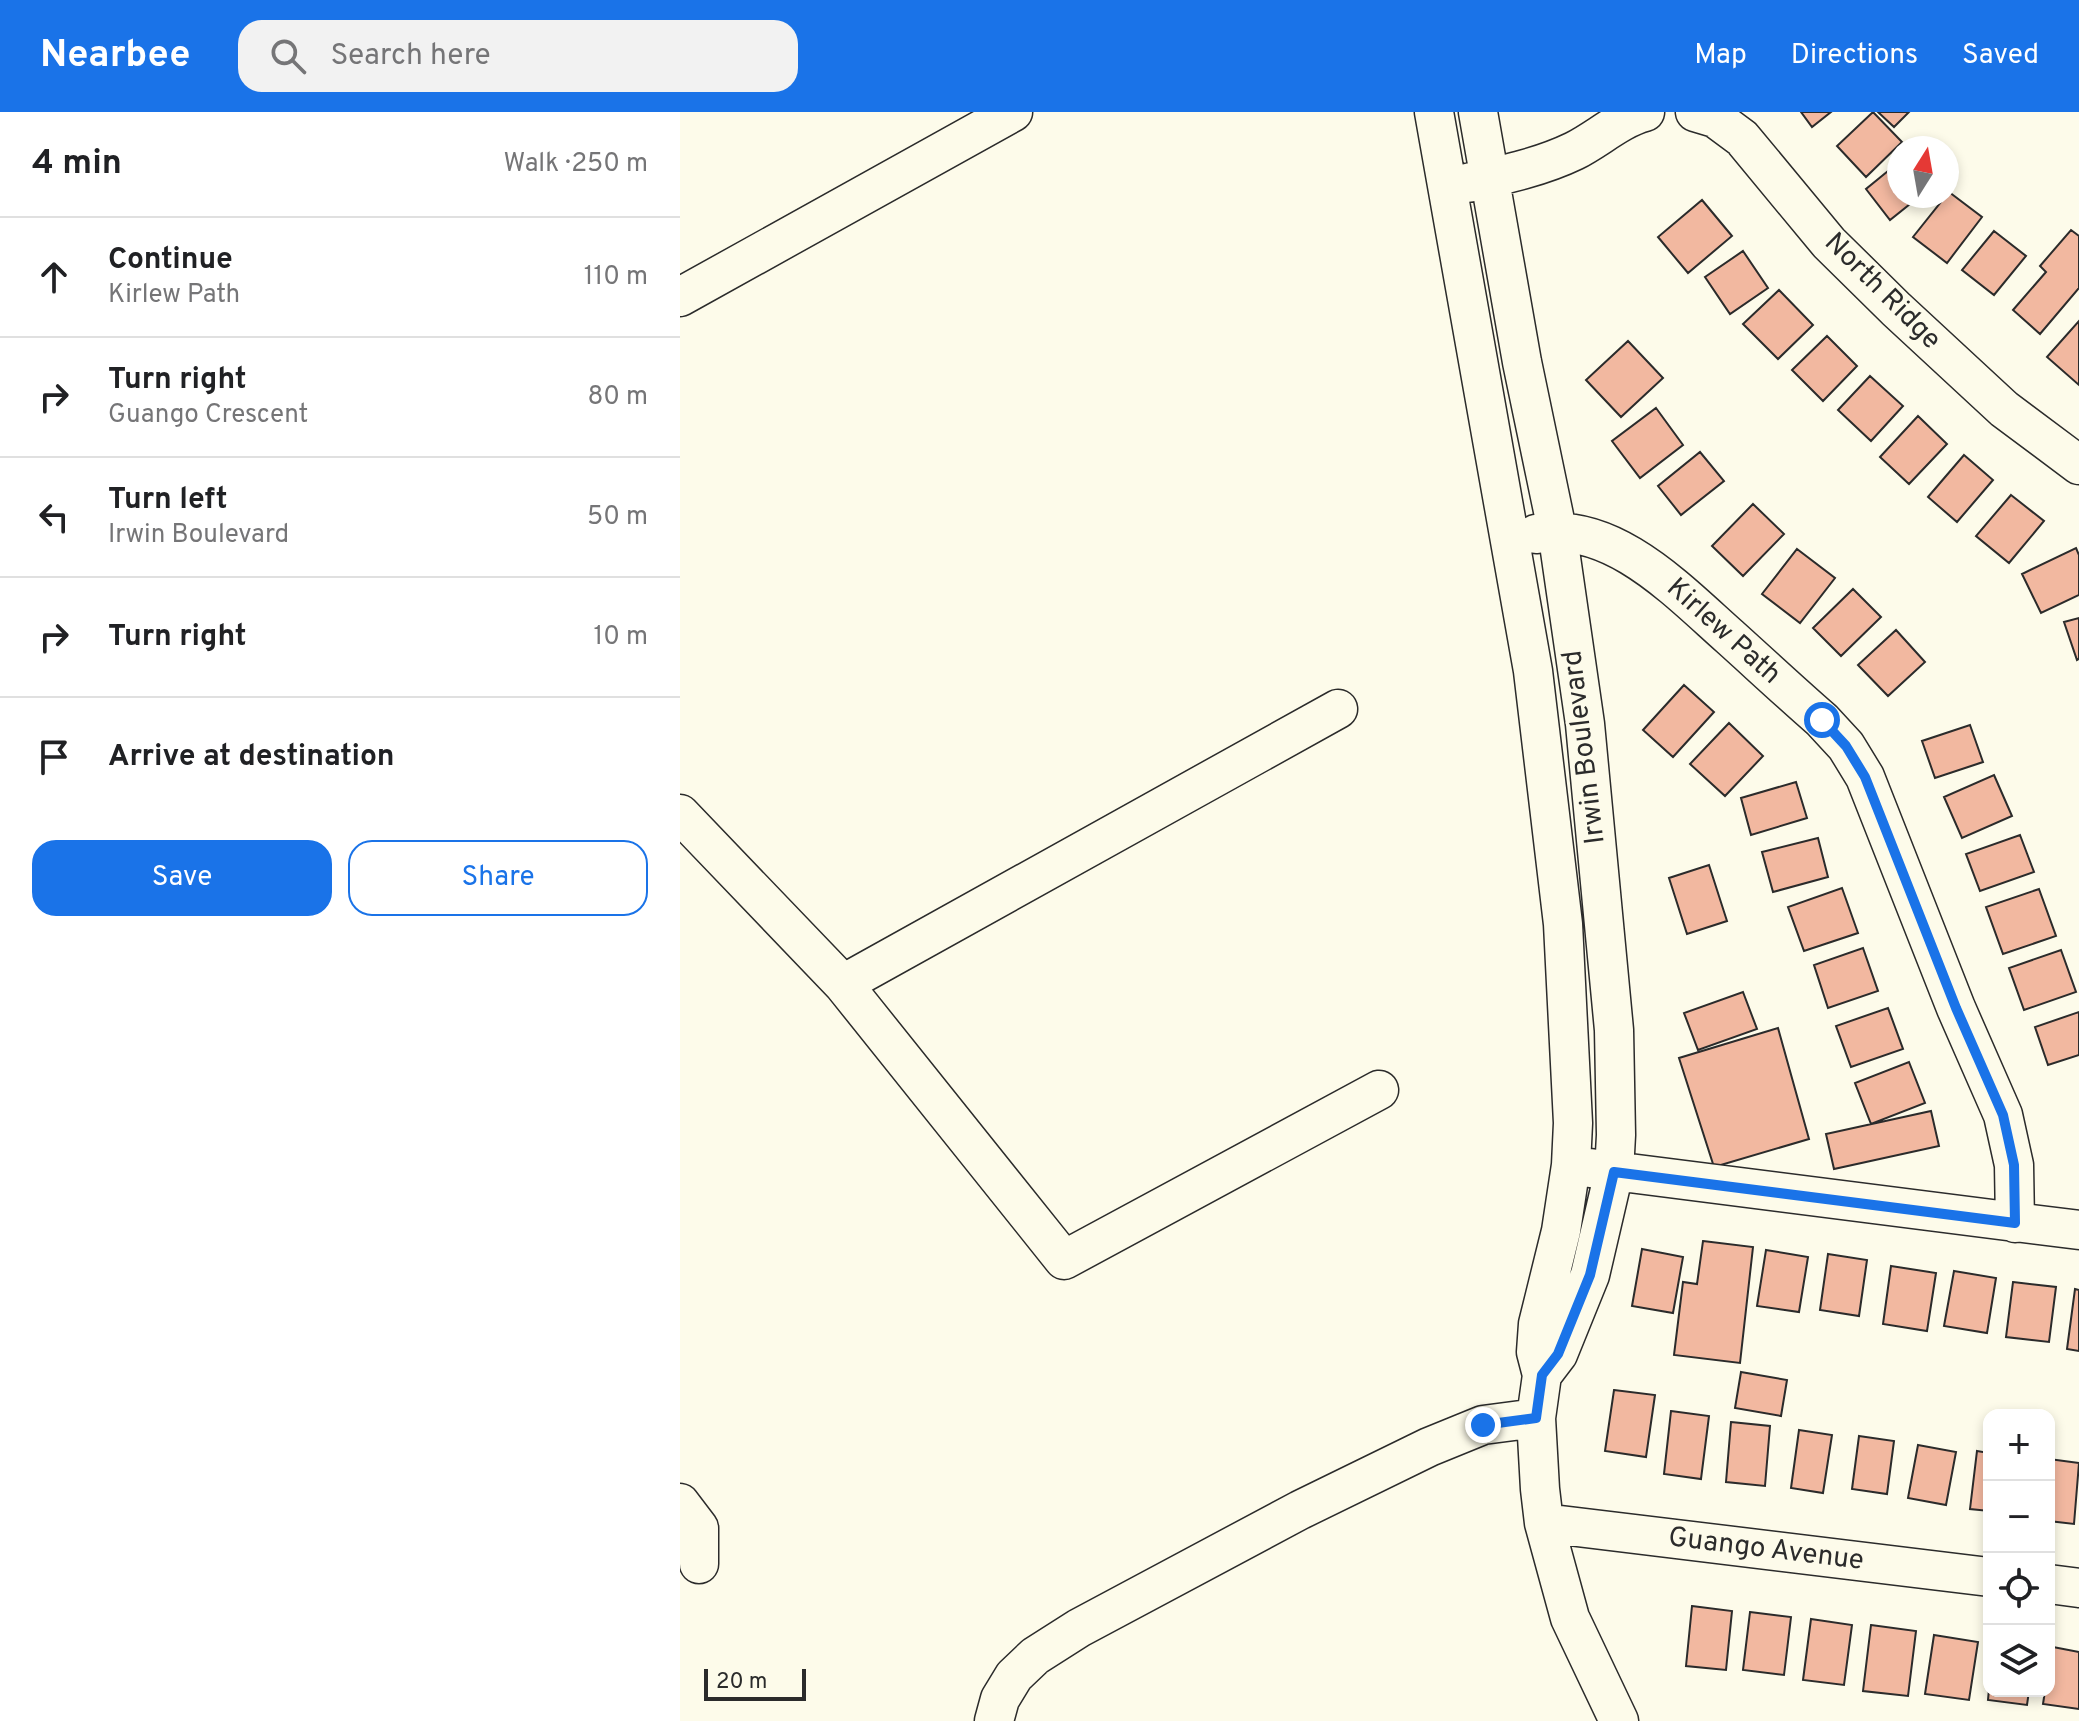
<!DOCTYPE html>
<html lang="en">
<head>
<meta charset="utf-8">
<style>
  body { margin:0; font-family:Overpass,sans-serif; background:#f2f2f2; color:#202124 }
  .controls { position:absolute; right:24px; bottom:24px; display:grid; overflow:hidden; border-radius:16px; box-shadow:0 4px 12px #0003 }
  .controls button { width:72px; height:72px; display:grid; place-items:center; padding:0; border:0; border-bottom:2px solid #e0e0e0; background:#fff; color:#202124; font:40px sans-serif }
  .compass { position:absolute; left:1207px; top:24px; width:72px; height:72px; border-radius:50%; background:#fff; box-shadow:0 4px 12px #0003; rotate:11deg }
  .scale { position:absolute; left:24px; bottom:20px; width:102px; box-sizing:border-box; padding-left:8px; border:4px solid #2b2b2b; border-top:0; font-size:22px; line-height:28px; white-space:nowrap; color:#2b2b2b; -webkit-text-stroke:6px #fdfbea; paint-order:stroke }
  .stop { position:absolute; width:24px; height:24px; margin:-18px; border:6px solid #1a73e8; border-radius:50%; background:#fff }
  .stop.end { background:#1a73e8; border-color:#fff; box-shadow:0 2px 8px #0008 }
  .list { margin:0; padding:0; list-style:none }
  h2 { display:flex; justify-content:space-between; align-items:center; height:104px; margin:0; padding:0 32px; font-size:34px }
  h2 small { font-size:26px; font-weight:400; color:#757577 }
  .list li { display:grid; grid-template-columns:52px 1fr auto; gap:24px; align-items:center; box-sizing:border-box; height:120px; padding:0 32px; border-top:2px solid #e0e0e0 }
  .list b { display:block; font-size:30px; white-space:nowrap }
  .list p { margin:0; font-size:26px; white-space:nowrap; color:#757577 }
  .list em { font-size:26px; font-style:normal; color:#757577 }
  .actions { display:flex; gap:16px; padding:24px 32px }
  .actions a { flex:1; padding:18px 0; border:2px solid #1a73e8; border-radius:24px; text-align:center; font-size:28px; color:#1a73e8 }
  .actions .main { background:#1a73e8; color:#fff }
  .icon { flex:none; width:44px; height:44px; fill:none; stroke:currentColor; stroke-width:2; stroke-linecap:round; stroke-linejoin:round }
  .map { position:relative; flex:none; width:1399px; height:1609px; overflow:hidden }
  header { display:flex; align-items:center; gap:48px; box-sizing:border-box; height:112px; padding:0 40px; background:#1a73e8; color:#fff }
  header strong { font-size:38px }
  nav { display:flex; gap:44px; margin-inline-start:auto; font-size:28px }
  .search { width:560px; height:72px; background:#f2f2f2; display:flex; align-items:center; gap:20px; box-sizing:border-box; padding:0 28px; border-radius:24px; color:#757577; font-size:30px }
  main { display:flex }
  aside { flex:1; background:#fff }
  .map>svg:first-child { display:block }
  .building { fill:#f2b8a0; stroke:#2b2b2b; stroke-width:2 }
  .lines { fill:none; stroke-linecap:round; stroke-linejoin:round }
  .minor-casing { stroke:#2b2b2b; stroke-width:41 }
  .minor { stroke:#fdfbea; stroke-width:38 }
  .route { stroke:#1a73e8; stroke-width:10 }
  .labels { text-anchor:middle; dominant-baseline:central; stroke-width:6; stroke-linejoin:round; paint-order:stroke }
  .street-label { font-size:28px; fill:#2b2b2b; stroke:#fdfbea }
</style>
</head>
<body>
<header>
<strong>Nearbee</strong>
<div class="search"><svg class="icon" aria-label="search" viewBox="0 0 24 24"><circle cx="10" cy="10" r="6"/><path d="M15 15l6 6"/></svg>Search here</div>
<nav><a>Map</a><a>Directions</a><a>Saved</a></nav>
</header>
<main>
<aside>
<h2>4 min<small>Walk · 250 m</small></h2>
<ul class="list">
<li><svg class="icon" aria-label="ahead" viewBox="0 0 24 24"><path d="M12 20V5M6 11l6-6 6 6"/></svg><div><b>Continue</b><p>Kirlew Path</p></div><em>110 m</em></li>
<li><svg class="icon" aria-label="right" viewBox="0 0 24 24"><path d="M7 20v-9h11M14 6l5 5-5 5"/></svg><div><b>Turn right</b><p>Guango Crescent</p></div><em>80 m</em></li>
<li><svg class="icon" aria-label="left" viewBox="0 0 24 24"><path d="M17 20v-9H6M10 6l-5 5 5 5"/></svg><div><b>Turn left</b><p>Irwin Boulevard</p></div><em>50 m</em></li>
<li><svg class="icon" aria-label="right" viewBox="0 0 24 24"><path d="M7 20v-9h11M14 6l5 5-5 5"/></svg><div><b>Turn right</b></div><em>10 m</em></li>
<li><svg class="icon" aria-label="arrive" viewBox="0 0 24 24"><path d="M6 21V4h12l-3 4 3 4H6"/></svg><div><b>Arrive at destination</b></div></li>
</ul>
<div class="actions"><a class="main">Save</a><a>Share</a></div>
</aside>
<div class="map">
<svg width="1399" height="1609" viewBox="0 0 1399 1609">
  <rect width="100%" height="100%" fill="#fdfbea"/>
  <path class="building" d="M1121,0H1151L1132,15Z
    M1193,0L1222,30L1186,65L1157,34Z
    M1198,0H1229L1214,15Z
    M1219,50V84H1240L1210,108L1186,77Z
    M1269,80L1302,105L1267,151L1233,125Z
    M1022,88L1052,124L1008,161L978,125Z
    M1391,118L1399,124V176L1360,222L1333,198L1366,160L1360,154Z
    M1314,119L1346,144L1314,183L1282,158Z
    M1063,139L1088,176L1050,202L1025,165Z
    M1099,178L1133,213L1098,247L1063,212Z
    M1399,209V273L1367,245Z
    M1147,224L1177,254L1143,289L1112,258Z
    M948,229L983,266L941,305L906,268Z
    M1190,264L1223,294L1191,329L1158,298Z
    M976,296L1003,333L960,366L932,329Z
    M1238,304L1267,332L1229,372L1200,345Z
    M1020,340L1044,369L1001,403L978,374Z
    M1284,343L1313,368L1277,410L1248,385Z
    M1331,383L1364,409L1329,451L1296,424Z
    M1073,392L1104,422L1063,464L1032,434Z
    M1396,436L1399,443V483L1361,501L1342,462Z
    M1117,437L1155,466L1120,511L1082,482Z
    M1173,477L1201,505L1161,544L1133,516Z
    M1399,506V547L1397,548L1384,510Z
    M1216,518L1245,550L1208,584L1178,553Z
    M1004,573L1034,600L993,645L963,618Z
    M1049,611L1083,644L1045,684L1010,652Z
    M1290,613L1303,650L1255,666L1242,629Z
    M1314,663L1332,704L1282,726L1264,685Z
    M1116,670L1127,706L1071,723L1061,686Z
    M1340,723L1354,760L1300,779L1286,742Z
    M1138,726L1148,765L1093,780L1082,740Z
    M1029,753L1047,809L1007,822L989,766Z
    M1162,776L1178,821L1124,839L1108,795Z
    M1359,777L1376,824L1323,842L1306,795Z
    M1183,836L1198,879L1148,896L1134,853Z
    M1381,838L1396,880L1344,898L1329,856Z
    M1063,880L1077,917L1018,938L1004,901Z
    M1208,896L1223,937L1171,955L1156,914Z
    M1399,900V943L1368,953L1355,915Z
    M1098,916L1129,1027L1034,1055L999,946Z
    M1229,950L1245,991L1191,1012L1175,971Z
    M1251,999L1259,1034L1154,1057L1146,1022Z
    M1023,1129L1073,1135L1060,1251L994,1243L1003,1170L1017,1172Z
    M962,1137L1003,1145L993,1201L952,1194Z
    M1086,1138L1128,1145L1119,1200L1077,1194Z
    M1148,1142L1187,1148L1179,1204L1140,1198Z
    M1211,1154L1256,1161L1247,1219L1203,1212Z
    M1274,1159L1316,1166L1307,1221L1264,1214Z
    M1333,1170L1376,1175L1369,1230L1326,1225Z
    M1395,1177L1399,1178V1239L1387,1237Z
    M1061,1260L1107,1268L1101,1304L1055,1296Z
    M934,1278L975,1283L966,1345L925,1339Z
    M991,1299L1029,1304L1021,1367L984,1362Z
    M1051,1310L1090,1314L1085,1374L1046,1370Z
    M1119,1318L1152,1323L1143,1381L1111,1376Z
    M1179,1324L1214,1329L1207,1382L1172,1377Z
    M1238,1333L1276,1340L1266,1393L1228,1386Z
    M1297,1339L1309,1341V1399L1290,1397Z
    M1369,1347L1399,1351L1394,1412L1369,1409Z
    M1012,1494L1052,1499L1046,1558L1006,1554Z
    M1070,1500L1111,1505L1104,1563L1063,1558Z
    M1131,1507L1172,1513L1164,1573L1123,1568Z
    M1191,1513L1236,1519L1228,1584L1183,1579Z
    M1254,1523L1298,1530L1289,1588L1245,1582Z
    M1373,1535L1399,1540V1597L1363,1592L1365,1579H1369Z
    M1309,1577L1349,1579L1347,1593L1308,1588Z"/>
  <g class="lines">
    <g class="minor-casing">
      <path id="minor" d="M754,0L853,559L883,812L893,1011L891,1053L881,1119L858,1212L856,1240L862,1263L856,1306L860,1377L864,1411L890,1506L939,1609
        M798,0L842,250L877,418L905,612L934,918L936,1023L934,1060L910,1163L878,1242L862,1263
        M1015,0L1035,6L1062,26L1149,131L1216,197L1324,297L1399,353
        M787,71C823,63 861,55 894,39C918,27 939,7 965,0
        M0,185L333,0
        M856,422C932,408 998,479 1050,525C1081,553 1111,581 1142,608L1166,634L1185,665L1276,896L1323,1003L1334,1053L1335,1111
        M0,702L163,872L384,1148L699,978
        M163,872L658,597
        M910,1056L1399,1118
        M0,1391L19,1416V1452
        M864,1411L1309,1465
        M1369,1472L1399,1476
        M314,1609L320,1587L334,1564L355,1544L399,1516L620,1398L749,1335L803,1313L856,1306"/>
    </g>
    <use href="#minor" class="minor"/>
  </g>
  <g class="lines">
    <path class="route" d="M803,1313L856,1306L862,1263L878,1242L910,1163L934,1060L1335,1111L1334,1053L1323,1003L1276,896L1185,665L1166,634L1142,608"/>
  </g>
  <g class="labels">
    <g class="street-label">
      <text transform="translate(1202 180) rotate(45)">North Ridge</text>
      <text transform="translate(1043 520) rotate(42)">Kirlew Path</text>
      <text transform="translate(905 635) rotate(-97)">Irwin Boulevard</text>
      <text transform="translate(1086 1438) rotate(7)">Guango Avenue</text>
    </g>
  </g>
</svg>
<div class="controls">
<button>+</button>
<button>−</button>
<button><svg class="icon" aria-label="locate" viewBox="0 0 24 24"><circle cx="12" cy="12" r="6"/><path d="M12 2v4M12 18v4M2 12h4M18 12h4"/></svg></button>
<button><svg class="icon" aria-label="layers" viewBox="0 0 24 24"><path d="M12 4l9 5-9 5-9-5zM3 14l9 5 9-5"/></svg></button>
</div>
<svg class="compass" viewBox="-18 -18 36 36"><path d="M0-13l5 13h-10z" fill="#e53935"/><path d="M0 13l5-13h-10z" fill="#757577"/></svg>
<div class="scale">20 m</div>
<div class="stop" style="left:1142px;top:608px"></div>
<div class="stop end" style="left:803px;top:1313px"></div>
</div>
</main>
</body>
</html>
